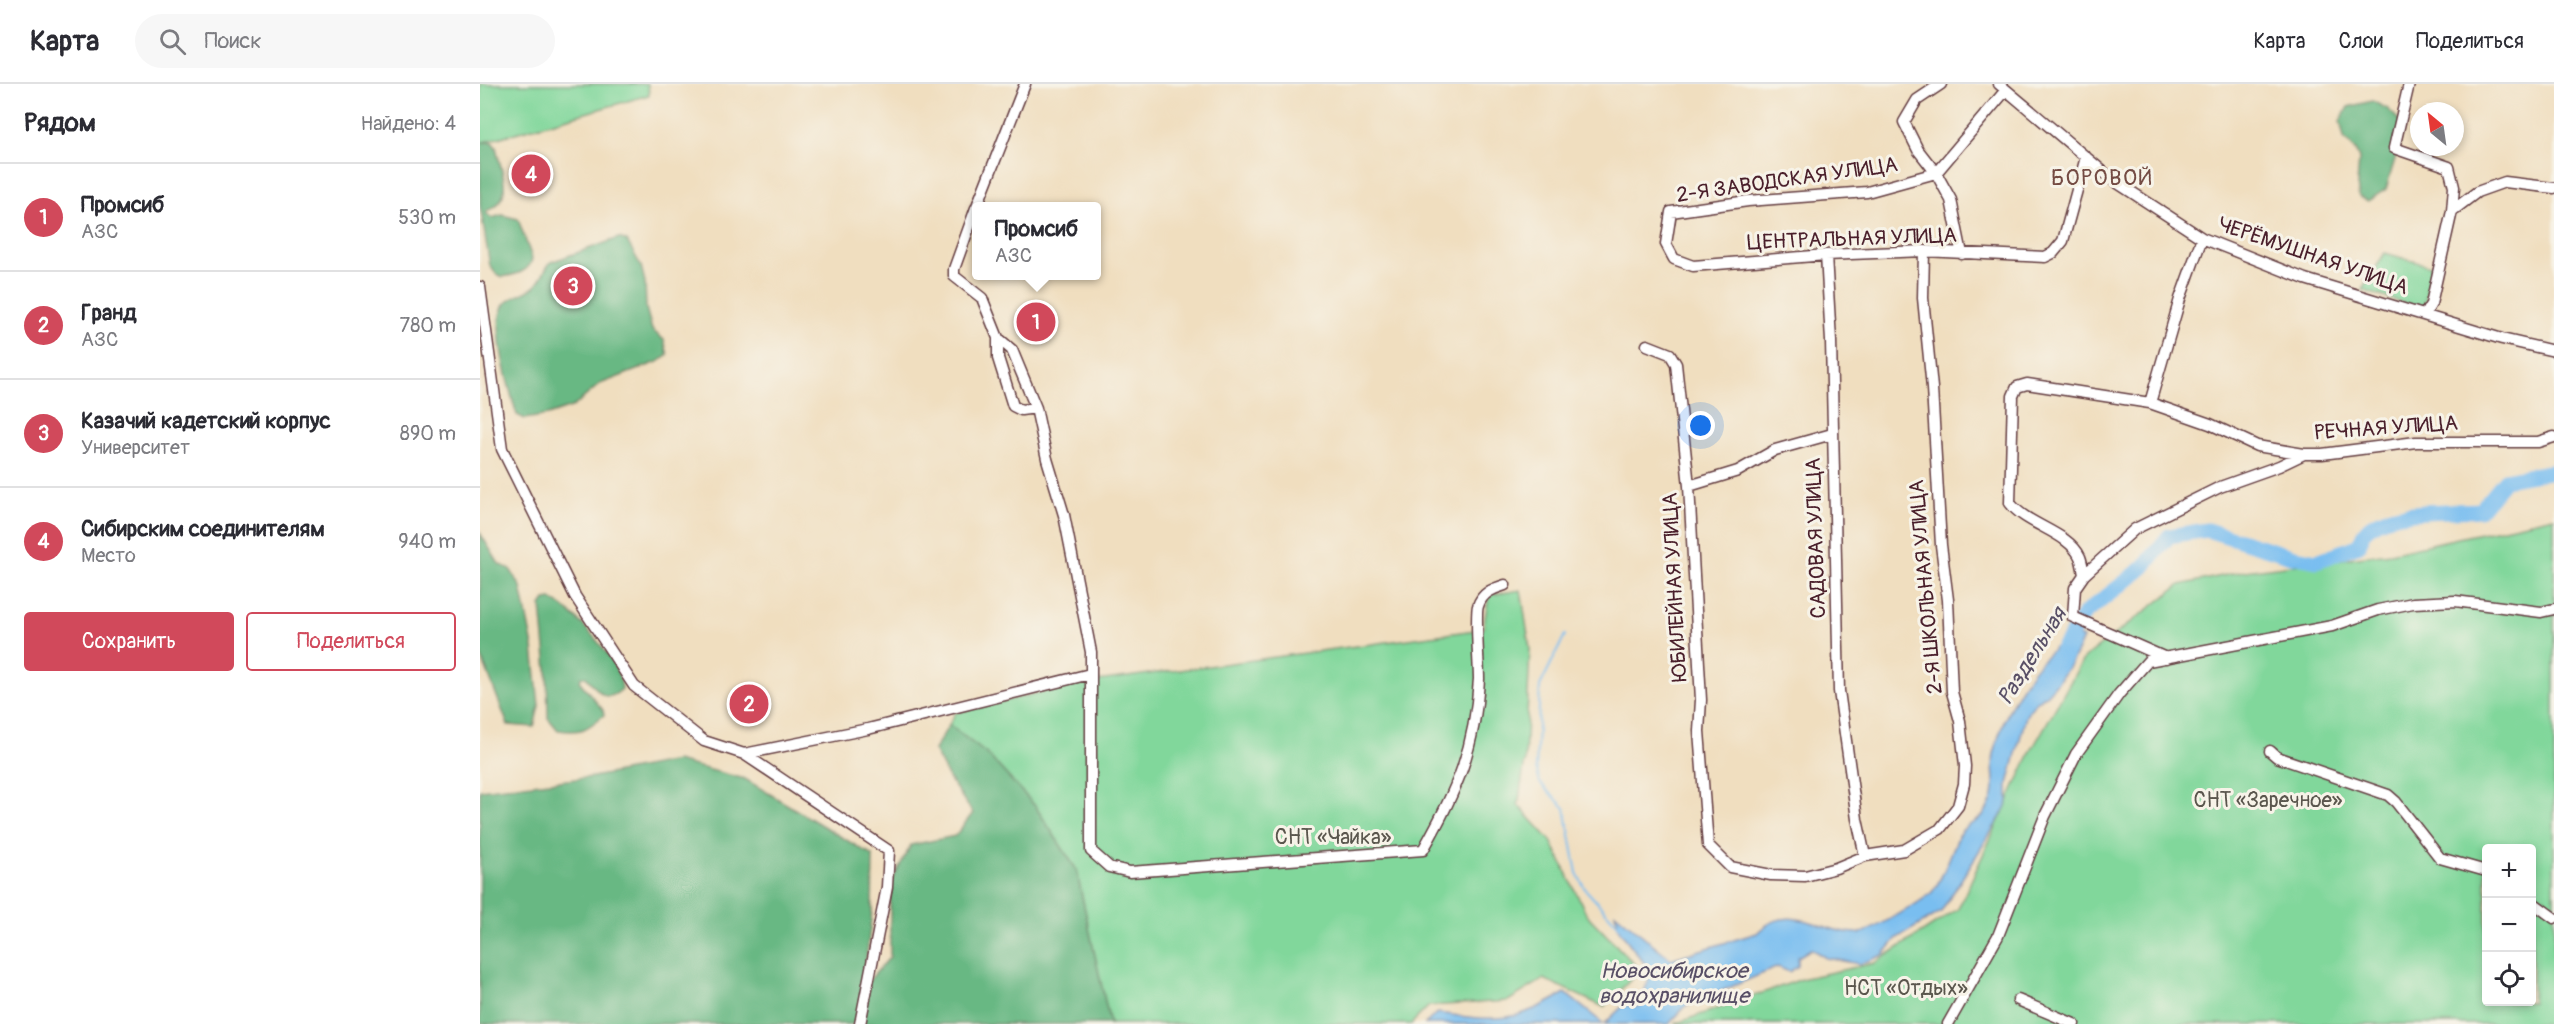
<!DOCTYPE html>
<html lang="ru">
<head>
<meta charset="utf-8">
<style>
  body { margin:0; font-family:Pangolin,sans-serif; background:#f7f7f7; color:#2b2b33 }
  .controls { position:absolute; right:18px; bottom:18px; display:grid; overflow:hidden; border-radius:6px; box-shadow:0 3px 9px #0003 }
  .controls button { width:54px; height:54px; display:grid; place-items:center; padding:0; border:0; border-bottom:2px solid #e1e1e2; background:#fff; color:#2b2b33; font:30px sans-serif }
  .compass { position:absolute; left:1930px; top:18px; width:54px; height:54px; border-radius:50%; background:#fff; box-shadow:0 3px 9px #0003; rotate:331deg }
  .you { position:absolute; left:1221px; top:342px; width:21px; height:21px; margin:-15px; border:4px solid #fff; border-radius:50%; background:#1a73e8; box-shadow:0 0 0 9px #1a73e833 }
  .badge { display:grid; place-items:center; width:39px; height:39px; border-radius:50%; background:#d1495b; color:#fff; font-size:20px; font-weight:700 }
  .pin { position:absolute; translate:-50% -50%; border:3px solid #fff; box-shadow:0 2px 6px #0006 }
  .popup { position:absolute; left:492px; top:118px; width:129px; height:78px; box-sizing:border-box; display:grid; place-content:center; border-radius:6px; background:#fff; filter:drop-shadow(0 2px 4px #0005); font-size:20px; white-space:nowrap; color:#7c7c81 }
  .popup b { font-size:22px; color:#2b2b33 }
  .popup::after { content:''; position:absolute; left:50%; top:100%; margin-left:-12px; border:12px solid transparent; border-top-color:#fff }
  .list { margin:0; padding:0; list-style:none }
  h2 { display:flex; justify-content:space-between; align-items:center; height:78px; margin:0; padding:0 24px; font-size:26px }
  h2 small { font-size:20px; font-weight:400; color:#7c7c81 }
  .list li { display:grid; grid-template-columns:39px 1fr auto; gap:18px; align-items:center; box-sizing:border-box; height:108px; padding:0 24px; border-top:2px solid #e1e1e2 }
  .list b { display:block; font-size:22px; white-space:nowrap }
  .list p { margin:0; font-size:20px; white-space:nowrap; color:#7c7c81 }
  .list em { font-size:20px; font-style:normal; color:#7c7c81 }
  .actions { display:flex; gap:12px; padding:18px 24px }
  .actions a { flex:1; padding:14px 0; border:2px solid #d1495b; border-radius:6px; text-align:center; font-size:21px; color:#d1495b }
  .actions .main { background:#d1495b; color:#fff }
  .icon { flex:none; width:33px; height:33px; fill:none; stroke:currentColor; stroke-width:2; stroke-linecap:round; stroke-linejoin:round }
  .map { position:relative; flex:none; width:2074px; height:940px; overflow:hidden }
  header { display:flex; align-items:center; gap:36px; box-sizing:border-box; height:84px; padding:0 30px; background:#fff; border-bottom:2px solid #e1e1e2 }
  header strong { font-size:28px }
  nav { display:flex; gap:33px; margin-inline-start:auto; font-size:21px }
  .search { width:420px; height:54px; background:#f7f7f7; display:flex; align-items:center; gap:15px; box-sizing:border-box; padding:0 21px; border-radius:33px; color:#7c7c81; font-size:22px }
  main { display:flex }
  aside { flex:1; background:#fff }
  .map>svg:first-child { display:block }
  .green { fill:#81d79b; stroke:#667b63; stroke-width:1.5; fill-rule:evenodd }
  .forest { fill:#68b883; stroke:#596c57; stroke-width:1.5 }
  .water { fill:#79bef0; stroke:#626e8e; stroke-width:1.5 }
  .lines { fill:none; stroke-linecap:round; stroke-linejoin:round }
  .stream { stroke:#79bef0; stroke-width:2 }
  .river { stroke:#79bef0; stroke-width:15 }
  .minor-casing { stroke:#633c41; stroke-width:13 }
  .minor { stroke:#fff; stroke-width:10 }
  .labels { text-anchor:middle; dominant-baseline:central; stroke-width:6; stroke-linejoin:round; paint-order:stroke }
  .street-label { font-size:21px; fill:#4a1f2b; stroke:#f7f3e8 }
  .park-label { font-size:21px; fill:#5a564d; stroke:#f7f3e8 }
  .neighbourhood-label { font-size:22px; letter-spacing:1.5px; fill:#744b43; stroke:#f7f3e8 }
  .water-label { font-size:22px; font-style:italic; fill:#584f66; stroke:#f7f3e8 }
</style>
</head>
<body>
<header>
<strong>Карта</strong>
<div class="search"><svg class="icon" aria-label="search" viewBox="0 0 24 24"><circle cx="10" cy="10" r="6"/><path d="M15 15l6 6"/></svg>Поиск</div>
<nav><a>Карта</a><a>Слои</a><a>Поделиться</a></nav>
</header>
<main>
<aside>
<h2>Рядом<small>Найдено: 4</small></h2>
<ul class="list">
<li><span class="badge">1</span><div><b>Промсиб</b><p>АЗС</p></div><em>530 m</em></li>
<li><span class="badge">2</span><div><b>Гранд</b><p>АЗС</p></div><em>780 m</em></li>
<li><span class="badge">3</span><div><b>Казачий кадетский корпус</b><p>Университет</p></div><em>890 m</em></li>
<li><span class="badge">4</span><div><b>Сибирским соединителям</b><p>Место</p></div><em>940 m</em></li>
</ul>
<div class="actions"><a class="main">Сохранить</a><a>Поделиться</a></div>
</aside>
<div class="map">
<svg width="2074" height="940" viewBox="0 0 2074 940">
  <rect width="100%" height="100%" fill="#f7f3e8"/>
  <filter id="ink" filterUnits="userSpaceOnUse"><feTurbulence type="fractalNoise" baseFrequency=".0167" numOctaves="2"/><feDisplacementMap in="SourceGraphic" scale="12" xChannelSelector="R" yChannelSelector="G"/><feConvolveMatrix kernelMatrix="1 2 1 2 8 2 1 2 1" color-interpolation-filters="sRGB"/></filter>
  <filter id="wash" filterUnits="userSpaceOnUse"><feTurbulence type="fractalNoise" baseFrequency=".008" numOctaves="4" result="noise"/><feDisplacementMap in="SourceGraphic" scale="24" xChannelSelector="R" yChannelSelector="G"/><feGaussianBlur stdDeviation="1.35" result="paint"/><feColorMatrix in="noise" values="0 0 0 0 0 0 0 0 0 0 0 0 0 0 0 0 0 1.4 0 .05"/><feComposite in="paint" operator="in"/></filter>
  <g filter="url(#wash)">
    <rect width="100%" height="100%" fill="#f0debf"/>
    <path class="green" d="M0,0H168L169,11L0,59Z
      M1905,169L1951,182L1944,226L1882,206Z
      M2074,433V940H1194L1325,894L1395,879L1478,825L1551,667L1604,574L1700,501L1765,487L1910,469ZM2006,764H2052V918H2006Z
      M1041,506L1050,565L1045,676L1038,721L1071,757L1107,831L1160,886L1124,923L1064,895L1028,917L949,922L931,940H630L596,785L555,722L508,671L469,641L475,629L595,600L1003,545L1009,511Z"/>
    <path class="forest" d="M1892,17L1908,25L1925,42L1906,105L1888,117L1879,113L1877,101L1879,75L1875,66L1864,54L1860,37L1868,23Z
      M0,58H12L16,63C21,88 36,114 7,127V130L12,134L22,131L38,135L52,174C51,188 34,191 22,193L16,190L10,182L0,121Z
      M139,154L147,157L161,182L165,198L166,224L172,246L184,256L188,271L180,277L120,300L94,322L68,331L45,335L37,331C30,308 10,241 24,221C31,211 48,210 56,201C62,195 64,185 71,178Z
      M0,449L19,480L30,485L41,503L53,563L59,622L54,643L28,641L0,569Z
      M71,515C96,530 140,575 142,605C124,622 118,605 106,593H101L100,598L123,626L124,631C106,646 102,649 78,646L68,634L67,586L61,522L65,516Z
      M469,641L508,671L555,722L596,785L630,940H0V706L113,693L196,677L265,695L393,772L392,827L383,903L410,873V800L431,761L475,752L493,729L470,696L454,666Z"/>
    <path class="water" d="M1592,550L1603,554C1595,575 1582,595 1566,611C1557,618 1551,622 1546,632L1528,700V718L1520,734L1461,828L1417,854L1403,871L1380,880L1346,874L1331,865L1318,873V882L1309,888L1298,883L1206,922L1189,940H945L957,929C1015,937 1034,940 1085,909L1124,940L1144,921L1159,923L1171,888L1139,846L1135,829L1191,875L1277,849C1311,815 1343,851 1380,849C1389,849 1444,816 1451,809C1463,797 1472,763 1481,748C1485,741 1494,740 1499,735C1504,731 1510,721 1512,715C1517,702 1511,684 1514,670C1524,624 1553,576 1592,550Z"/>
    <g class="lines">
      <path class="stream" d="M1085,551L1060,602L1056,684L1060,699L1085,724L1097,789L1105,805L1139,842"/>
      <path class="river" d="M1581,567L1604,530L1664,483L1689,452L1727,446L1811,472L1837,477L1879,461C1882,455 1883,448 1888,444C1909,424 1971,428 2000,426L2025,396L2074,387"/>
    </g>
  </g>
  <g filter="url(#ink)">
    <g class="lines">
      <g class="minor-casing">
        <path id="minor" d="M1461,0L1437,16L1424,38L1438,66L1456,89L1387,108L1268,117L1191,128L1186,160L1194,175L1213,182L1346,171L1444,167L1565,173L1573,169L1583,157L1606,73
          M1519,0L1633,96L1722,154L1825,195L2022,255L2074,267
          M1929,0L1914,64L1969,83L1974,103L1972,127
          M497,122L545,0
          M496,124L474,185V192L502,214L518,254V274L533,322L541,326L556,324L567,375L584,431L611,568V767L629,783L650,788L943,766C977,706 995,665 999,595C999,581 995,530 998,522C1002,509 1012,505 1025,501
          M1722,154L1700,215L1670,319L1730,340L1777,362L1824,370H1842L1936,358H2058L2074,353
          M1482,170L1471,116L1456,89L1526,6
          M1346,171L1351,257L1359,607L1377,735L1385,772L1424,766L1460,745L1478,722L1484,700L1485,682L1480,637L1472,608L1468,516L1461,461L1452,304L1443,214L1444,167
          M0,203L22,365L95,512L154,602L224,657L264,670L409,767L407,803L380,940
          M1945,230L1951,220L1972,127L1997,108L2025,98L2074,104
          M518,254L532,266L556,324
          M1167,261L1190,270L1196,280L1209,402L1221,616L1219,647L1228,761L1250,783L1291,791L1325,792L1356,784L1385,772
          M1670,319L1547,300L1537,303L1533,312L1530,419C1546,441 1589,448 1600,473C1602,478 1603,485 1604,491L1595,504L1593,533L1686,574
          M1209,402L1258,387L1295,366L1352,350
          M1604,491L1655,445L1740,403L1799,382L1824,370
          M1790,667L1797,673L1908,711L1916,718L1960,774L2006,787
          M264,670L388,645L610,590
          M2052,818L2074,834
          M1538,916L1594,940
          M1468,940L1518,852L1565,732L1596,670L1639,610L1668,577L1852,542L1898,526L1933,519L1975,517L2061,528L2074,525"/>
      </g>
      <use href="#minor" class="minor"/>
    </g>
  </g>
  <g class="labels">
    <g class="street-label">
      <text transform="translate(1307 96) rotate(-8)">2-Я ЗАВОДСКАЯ УЛИЦА</text>
      <text transform="translate(1372 155) rotate(-2)">ЦЕНТРАЛЬНАЯ УЛИЦА</text>
      <text transform="translate(1833 172) rotate(19)">ЧЕРЁМУШНАЯ УЛИЦА</text>
      <text transform="translate(1906 344) rotate(-4)">РЕЧНАЯ УЛИЦА</text>
      <text transform="translate(1336 454) rotate(-92)">САДОВАЯ УЛИЦА</text>
      <text transform="translate(1195 503) rotate(-93)">ЮБИЛЕЙНАЯ УЛИЦА</text>
      <text transform="translate(1446 503) rotate(-95)">2-Я ШКОЛЬНАЯ УЛИЦА</text>
    </g>
    <g class="park-label">
      <text x="1788" y="716">СНТ «Заречное»</text>
      <text x="853" y="753">СНТ «Чайка»</text>
      <text x="1426" y="904">НСТ «Отдых»</text>
    </g>
    <g class="neighbourhood-label">
      <text x="1622" y="94">БОРОВОЙ</text>
    </g>
    <g class="water-label">
      <text transform="translate(1552 572) rotate(-58)">Раздельная</text>
      <text x="1194" y="887">Новосибирское<tspan x="1194" dy="25">водохранилище</tspan></text>
    </g>
  </g>
</svg>
<div class="controls">
<button>+</button>
<button>−</button>
<button><svg class="icon" aria-label="locate" viewBox="0 0 24 24"><circle cx="12" cy="12" r="6"/><path d="M12 2v4M12 18v4M2 12h4M18 12h4"/></svg></button>
</div>
<svg class="compass" viewBox="-18 -18 36 36"><path d="M0-13l5 13h-10z" fill="#e53935"/><path d="M0 13l5-13h-10z" fill="#7c7c81"/></svg>
<div class="you"></div>
<div class="pin badge" style="left:556px;top:238px">1</div>
<div class="popup"><b>Промсиб</b>АЗС</div>
<div class="pin badge" style="left:269px;top:620px">2</div>
<div class="pin badge" style="left:93px;top:202px">3</div>
<div class="pin badge" style="left:51px;top:90px">4</div>
</div>
</main>
</body>
</html>
